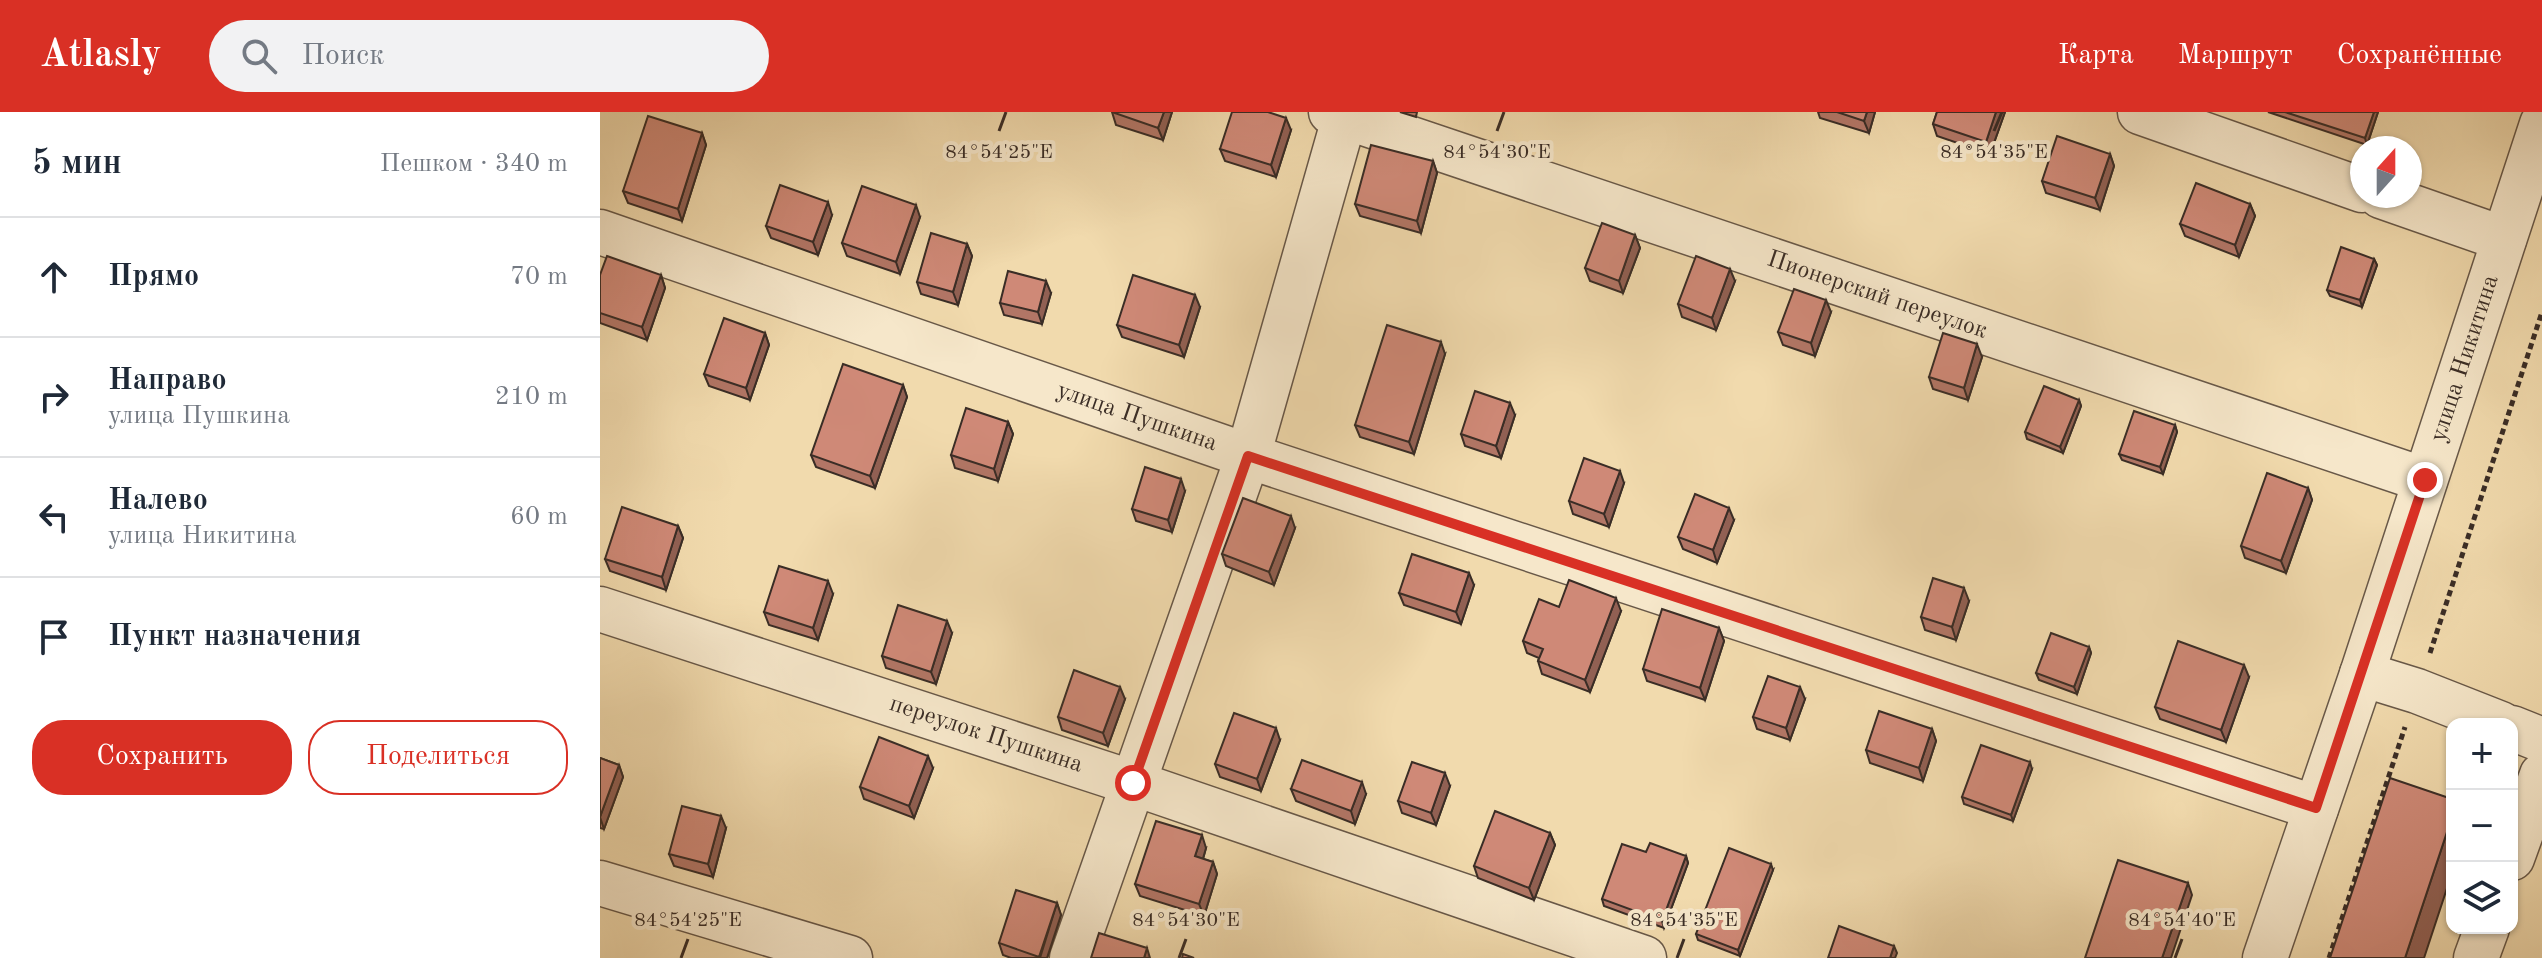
<!DOCTYPE html>
<html lang="ru">
<head>
<meta charset="utf-8">
<style>
  body { margin:0; font-family:"Old Standard TT",serif; background:#f2f2f3; color:#1f2937 }
  .controls { position:absolute; right:24px; bottom:24px; display:grid; overflow:hidden; border-radius:16px; box-shadow:0 2px 6px #0004 }
  .controls button { width:72px; height:72px; display:grid; place-items:center; padding:0; border:0; border-bottom:2px solid #e0e1e3; background:#fff; color:#1f2937; font:40px sans-serif }
  .compass { position:absolute; left:1750px; top:24px; width:72px; height:72px; border-radius:50%; background:#fff; box-shadow:0 2px 6px #0004; rotate:21deg }
  .stop { position:absolute; width:24px; height:24px; margin:-18px; border:6px solid #d93025; border-radius:50%; background:#fff }
  .stop.end { background:#d93025; border-color:#fff; box-shadow:0 2px 8px #0008 }
  .list { margin:0; padding:0; list-style:none }
  h2 { display:flex; justify-content:space-between; align-items:center; height:104px; margin:0; padding:0 32px; font-size:34px }
  h2 small { font-size:26px; font-weight:400; color:#747a83 }
  .list li { display:grid; grid-template-columns:52px 1fr auto; gap:24px; align-items:center; box-sizing:border-box; height:120px; padding:0 32px; border-top:2px solid #e0e1e3 }
  .list b { display:block; font-size:30px; white-space:nowrap }
  .list p { margin:0; font-size:26px; white-space:nowrap; color:#747a83 }
  .list em { font-size:26px; font-style:normal; color:#747a83 }
  .actions { display:flex; gap:16px; padding:24px 32px }
  .actions a { flex:1; padding:18px 0; border:2px solid #d93025; border-radius:32px; text-align:center; font-size:28px; color:#d93025 }
  .actions .main { background:#d93025; color:#fff }
  .icon { flex:none; width:44px; height:44px; fill:none; stroke:currentColor; stroke-width:2; stroke-linecap:round; stroke-linejoin:round }
  .map { position:relative; flex:none; width:1942px; height:846px; overflow:hidden }
  header { display:flex; align-items:center; gap:48px; box-sizing:border-box; height:112px; padding:0 40px; background:#d93025; color:#fff }
  header strong { font-size:38px }
  nav { display:flex; gap:44px; margin-inline-start:auto; font-size:28px }
  .search { width:560px; height:72px; background:#f2f2f3; display:flex; align-items:center; gap:20px; box-sizing:border-box; padding:0 28px; border-radius:44px; color:#747a83; font-size:30px }
  main { display:flex }
  aside { flex:1; background:#fff }
  .map>svg:first-child { display:block }
  .lines { fill:none; stroke-linecap:round; stroke-linejoin:round }
  .minor-casing { stroke:#685848; stroke-width:47 }
  .path { stroke:#3a2d26; stroke-width:5; stroke-dasharray:6 4; stroke-linecap:butt }
  .minor { stroke:#f6e7ca; stroke-width:44 }
  .wall { fill:#b27666; stroke:#3a2d26; stroke-width:2 }
  .shaded-wall { fill:#916053; stroke:#3a2d26; stroke-width:2 }
  .building { fill:#cf8977; stroke:#3a2d26; stroke-width:2 }
  .route { stroke:#d93025; stroke-width:10 }
  .ticks { fill:none; stroke:#3a2d26; stroke-width:3 }
  .labels { text-anchor:middle; dominant-baseline:central; stroke-width:8; stroke-linejoin:round; paint-order:stroke }
  .street-label { font-size:24px; fill:#3a2d26; stroke:#f6e7ca }
  .ticks-label { font-size:20px; text-anchor:middle; fill:#3a2d26; stroke:#f6e7ca; stroke-width:8; stroke-linejoin:round; paint-order:stroke }
</style>
</head>
<body>
<header>
<strong>Atlasly</strong>
<div class="search"><svg class="icon" aria-label="search" viewBox="0 0 24 24"><circle cx="10" cy="10" r="6"/><path d="M15 15l6 6"/></svg>Поиск</div>
<nav><a>Карта</a><a>Маршрут</a><a>Сохранённые</a></nav>
</header>
<main>
<aside>
<h2>5 мин<small>Пешком · 340 m</small></h2>
<ul class="list">
<li><svg class="icon" aria-label="ahead" viewBox="0 0 24 24"><path d="M12 20V5M6 11l6-6 6 6"/></svg><div><b>Прямо</b></div><em>70 m</em></li>
<li><svg class="icon" aria-label="right" viewBox="0 0 24 24"><path d="M7 20v-9h11M14 6l5 5-5 5"/></svg><div><b>Направо</b><p>улица Пушкина</p></div><em>210 m</em></li>
<li><svg class="icon" aria-label="left" viewBox="0 0 24 24"><path d="M17 20v-9H6M10 6l-5 5 5 5"/></svg><div><b>Налево</b><p>улица Никитина</p></div><em>60 m</em></li>
<li><svg class="icon" aria-label="arrive" viewBox="0 0 24 24"><path d="M6 21V4h12l-3 4 3 4H6"/></svg><div><b>Пункт назначения</b></div></li>
</ul>
<div class="actions"><a class="main">Сохранить</a><a>Поделиться</a></div>
</aside>
<div class="map">
<svg width="1942" height="846" viewBox="0 0 1942 846">
  <rect width="100%" height="100%" fill="#f1daad"/>
  <filter id="stains"><feTurbulence type="fractalNoise" baseFrequency=".0025" numOctaves="4"/><feColorMatrix values="0 0 0 0 .2 0 0 0 0 .09 0 0 0 0 .02 0 0 0 .5 -.17"/></filter>
  <radialGradient id="worn" r=".72"><stop offset=".6" stop-color="#630" stop-opacity="0"/><stop offset="1" stop-color="#630" stop-opacity=".3"/></radialGradient>
  <g class="lines">
    <g class="minor-casing">
      <g id="minor">
        <path id="s1" d="M731,0L1825,368"/>
        <path d="M1540,0L1762,78"/>
        <path d="M1781,84L1904,127"/>
        <path id="s2" d="M0,120L648,344L1716,696"/>
        <path id="s3" d="M0,497L533,671L1044,846"/>
        <path d="M1762,562L1817,579L1901,612"/>
        <path d="M1912,616L1942,628"/>
        <path d="M1912,746L1942,663"/>
        <path d="M0,771L250,846"/>
        <path d="M472,846L648,344L746,0"/>
        <path id="s4" d="M1665,846L1762,562L1942,12"/>
        <path d="M1876,846L1887,816"/>
      </g>
    </g>
    <path class="path" d="M1830,541L1942,200
      M1729,846L1805,615"/>
    <use href="#minor" class="minor"/>
  </g>
  <path class="wall" d="M512,0H572L563,28L516,13Z
    M800,0H817L816,5Z
    M1218,0H1275L1269,21L1220,6Z
    M1337,0H1405L1390,42L1337,24L1333,12Z
    M1668,0H1778L1767,33Z
    M691,18L676,65L625,49L620,37Z
    M102,21L106,33L82,109L28,91L23,79Z
    M1510,42L1514,54L1500,98L1446,81L1442,69Z
    M833,49L837,61L821,121L760,104L755,92Z
    M1650,92L1655,104L1639,145L1585,124L1580,112Z
    M232,103L218,143L171,126L166,114Z
    M320,105L300,162L247,144L242,131Z
    M1035,123L1040,136L1023,181L990,169L985,156Z
    M367,132L372,144L358,193L321,182L317,170Z
    M1774,147L1777,153L1762,195L1730,184L1727,178Z
    M0,163H61L65,176L47,228L0,211Z
    M1135,169L1116,218L1082,205L1078,192Z
    M451,181L442,212L404,203L400,191Z
    M600,195L584,245L522,225L517,213Z
    M1231,200L1215,244L1183,233L1178,220Z
    M165,221L169,233L150,288L109,274L104,262Z
    M845,242L814,342L760,325L755,313Z
    M1382,245L1368,288L1333,277L1329,265Z
    M303,273L307,285L275,376L216,355L211,343Z
    M1479,288L1481,294L1463,341L1427,327L1425,320Z
    M915,303L901,346L865,334L861,322Z
    M408,310L413,322L398,369L355,356L351,343Z
    M1575,313L1577,320L1563,362L1522,348L1519,342Z
    M1024,371L1009,415L973,402L969,389Z
    M1708,376L1712,388L1686,461L1645,446L1641,434Z
    M585,379L572,420L536,409L532,397Z
    M1134,408L1117,451L1083,437L1078,425Z
    M78,414L83,426L66,478L10,459L5,447Z
    M695,416L674,473L626,454L622,442Z
    M874,473L861,512L804,493L799,481Z
    M233,482L218,528L169,513L164,500Z
    M1369,489L1356,528L1325,518L1321,505Z
    M959,495L1021,499L990,580L942,562L938,549L939,546L927,541L923,529Z
    M1119,516L1124,529L1105,588L1047,569L1043,557Z
    M352,521L336,572L286,556L282,544Z
    M1489,535L1491,541L1477,582L1439,568L1436,561Z
    M1649,565L1626,630L1560,607L1555,595Z
    M525,587L508,634L462,618L458,605Z
    M1205,587L1190,628L1157,617L1153,605Z
    M1332,617L1336,629L1323,669L1270,651L1266,638Z
    M680,628L661,679L620,665L615,652Z
    M0,646L19,653L23,665L4,717L0,716Z
    M333,656L314,706L264,687L260,675Z
    M1432,657L1413,709L1364,692L1362,685Z
    M850,674L836,713L802,701L798,689Z
    M691,677L766,682L755,712L696,689Z
    M126,716L113,765L74,754L69,742Z
    M950,721L955,733L934,788L878,766L874,754Z
    M606,736L603,747L613,750L617,762L604,804L540,784L535,772Z
    M1046,740L1086,744L1088,751L1064,816L1004,794L1002,787Z
    M1173,758L1140,844L1098,828L1096,822Z
    M457,791L461,803L447,846H411L403,843L399,831Z"/>
  <path class="shaded-wall" d="M564,0H572L563,28L558,16Z
    M1267,0H1275L1269,21L1264,9Z
    M1396,0H1405L1390,42L1386,30Z
    M1774,0H1778L1767,33L1765,26Z
    M686,6L691,18L676,65L671,53Z
    M102,21L106,33L82,109L78,97Z
    M1510,42L1514,54L1500,98L1495,86Z
    M833,49L837,61L821,121L817,109Z
    M228,90L232,103L218,143L213,130Z
    M1650,92L1655,104L1639,145L1635,133Z
    M316,93L320,105L300,162L296,150Z
    M1035,123L1040,136L1023,181L1019,169Z
    M367,132L372,144L358,193L353,180Z
    M1774,147L1777,153L1762,195L1760,188Z
    M1130,157L1135,169L1116,218L1112,206Z
    M61,163L65,176L47,228L42,215Z
    M446,169L451,181L442,212L438,200Z
    M595,183L600,195L584,245L579,233Z
    M1226,188L1231,200L1215,244L1211,231Z
    M165,221L169,233L150,288L146,276Z
    M841,230L845,242L814,342L809,330Z
    M1377,232L1382,245L1368,288L1364,276Z
    M303,273L307,285L275,376L270,364Z
    M1479,288L1481,294L1463,341L1460,335Z
    M910,291L915,303L901,346L896,334Z
    M408,310L413,322L398,369L394,357Z
    M1575,313L1577,320L1563,362L1560,355Z
    M1020,359L1024,371L1009,415L1004,402Z
    M581,367L585,379L572,420L568,408Z
    M1708,376L1712,388L1686,461L1681,449Z
    M1129,396L1134,408L1117,451L1113,438Z
    M691,404L695,416L674,473L669,460Z
    M78,414L83,426L66,478L62,465Z
    M869,461L874,473L861,512L856,500Z
    M228,469L233,482L218,528L213,516Z
    M1364,476L1369,489L1356,528L1352,515Z
    M1016,486L1021,499L990,580L985,568Z
    M347,509L352,521L336,572L331,560Z
    M1119,516L1124,529L1105,588L1100,576Z
    M1489,535L1491,541L1477,582L1474,575Z
    M1644,553L1649,565L1626,630L1621,618Z
    M520,575L525,587L508,634L503,621Z
    M1200,575L1205,587L1190,628L1186,616Z
    M676,616L680,628L661,679L657,667Z
    M1332,617L1336,629L1323,669L1319,656Z
    M328,644L333,656L314,706L309,694Z
    M1430,650L1432,657L1413,709L1411,703Z
    M19,653L23,665L4,717L0,705Z
    M845,661L850,674L836,713L831,701Z
    M762,670L766,682L755,712L751,699Z
    M121,704L126,716L113,765L108,752Z
    M1852,705V761L1824,846H1805Z
    M950,721L955,733L934,788L929,776Z
    M602,723L606,736L600,757L595,744Z
    M1086,744L1088,751L1064,816L1062,809Z
    M613,750L617,762L604,804L599,792Z
    M1171,752L1173,758L1140,844L1138,838Z
    M1588,771L1592,783L1571,846H1562Z
    M457,791L461,803L447,846H440Z
    M1294,834L1297,841L1295,846H1290Z
    M547,836L550,846H544Z"/>
  <path class="building" d="M512,0H564L558,16Z
    M632,0H668L686,6L671,53L620,37Z
    M1237,0H1267L1264,9Z
    M1337,0H1396L1386,30L1333,12Z
    M1685,0H1774L1765,26Z
    M48,4L102,21L78,97L23,79Z
    M1457,24L1510,42L1495,86L1442,69Z
    M771,33L833,49L817,109L755,92Z
    M1596,71L1650,92L1635,133L1580,112Z
    M180,73L228,90L213,130L166,114Z
    M262,74L316,93L296,150L242,131Z
    M1002,111L1035,123L1019,169L985,156Z
    M331,121L367,132L353,180L317,170Z
    M1741,135L1774,147L1760,188L1727,178Z
    M7,144L61,163L42,215L0,201V163Z
    M1096,144L1130,157L1112,206L1078,192Z
    M408,159L446,169L438,200L400,191Z
    M533,163L595,183L579,233L517,213Z
    M1194,177L1226,188L1211,231L1178,220Z
    M124,206L165,221L146,276L104,262Z
    M787,213L841,230L809,330L755,313Z
    M1343,221L1377,232L1364,276L1329,265Z
    M243,252L303,273L270,364L211,343Z
    M1444,274L1479,288L1460,335L1425,320Z
    M875,279L910,291L896,334L861,322Z
    M366,296L408,310L394,357L351,343Z
    M1534,299L1575,313L1560,355L1519,342Z
    M984,346L1020,359L1004,402L969,389Z
    M545,355L581,367L568,408L532,397Z
    M1667,361L1708,376L1681,449L1641,434Z
    M1095,382L1129,396L1113,438L1078,425Z
    M643,386L691,404L669,460L622,442Z
    M22,395L78,414L62,465L5,447Z
    M812,442L869,461L856,500L799,481Z
    M179,454L228,469L213,516L164,500Z
    M1333,466L1364,476L1352,515L1321,505Z
    M969,468L1016,486L985,568L938,549L943,537L923,529L939,487L959,495Z
    M298,493L347,509L331,560L282,544Z
    M1062,497L1119,516L1100,576L1043,557Z
    M1451,521L1489,535L1474,575L1436,561Z
    M1578,529L1644,553L1621,618L1555,595Z
    M474,558L520,575L503,621L458,605Z
    M1168,564L1200,575L1186,616L1153,605Z
    M1279,599L1332,617L1319,656L1266,638Z
    M634,601L676,616L657,667L615,652Z
    M279,625L328,644L309,694L260,675Z
    M1381,633L1430,650L1411,703L1362,685Z
    M0,646L19,653L0,705Z
    M702,648L762,670L751,699L691,677Z
    M812,650L845,661L831,701L798,689Z
    M1790,666L1852,687V705L1805,846H1730Z
    M82,694L121,704L108,752L69,742Z
    M895,699L950,721L929,776L874,754Z
    M556,709L602,723L595,744L613,750L599,792L535,772Z
    M1050,731L1086,744L1062,809L1002,787L1022,732L1046,740Z
    M1129,736L1171,752L1138,838L1096,822Z
    M1518,748L1588,771L1562,846H1485Z
    M416,778L457,791L439,845L399,831Z
    M1239,814L1294,834L1290,846H1228Z
    M499,821L547,836L544,846H491Z
    M583,842L594,846H582Z"/>
  <g class="lines">
    <path class="route" d="M533,671L648,344L1716,696L1825,368"/>
  </g>
  <path class="ticks" d="M399,19L406,0M897,19L904,0M1394,19L1402,0M81,846L88,827M579,846L586,827M1077,846L1084,827M1575,846L1582,827"/>
  <g class="labels">
    <g class="street-label">
      <text stroke="none"><textPath href="#s1" startOffset="576">Пионерский переулок</textPath></text>
      <text stroke="none"><textPath href="#s4" startOffset="632">улица Никитина</textPath></text>
      <text stroke="none"><textPath href="#s2" startOffset="568">улица Пушкина</textPath></text>
      <text stroke="none"><textPath href="#s3" startOffset="406">переулок Пушкина</textPath></text>
    </g>
  </g>
  <g class="ticks-label">
    <text x="399" y="46">84°54'25"E</text>
    <text x="897" y="46">84°54'30"E</text>
    <text x="1394" y="46">84°54'35"E</text>
    <text x="88" y="814">84°54'25"E</text>
    <text x="586" y="814">84°54'30"E</text>
    <text x="1084" y="814">84°54'35"E</text>
    <text x="1582" y="814">84°54'40"E</text>
  </g>
  <rect width="100%" height="100%" filter="url(#stains)"/>
  <rect width="100%" height="100%" fill="url(#worn)"/>
</svg>
<div class="controls">
<button>+</button>
<button>−</button>
<button><svg class="icon" aria-label="layers" viewBox="0 0 24 24"><path d="M12 4l9 5-9 5-9-5zM3 14l9 5 9-5"/></svg></button>
</div>
<svg class="compass" viewBox="-18 -18 36 36"><path d="M0-13l5 13h-10z" fill="#e53935"/><path d="M0 13l5-13h-10z" fill="#747a83"/></svg>
<div class="stop" style="left:533px;top:671px"></div>
<div class="stop end" style="left:1825px;top:368px"></div>
</div>
</main>
</body>
</html>
